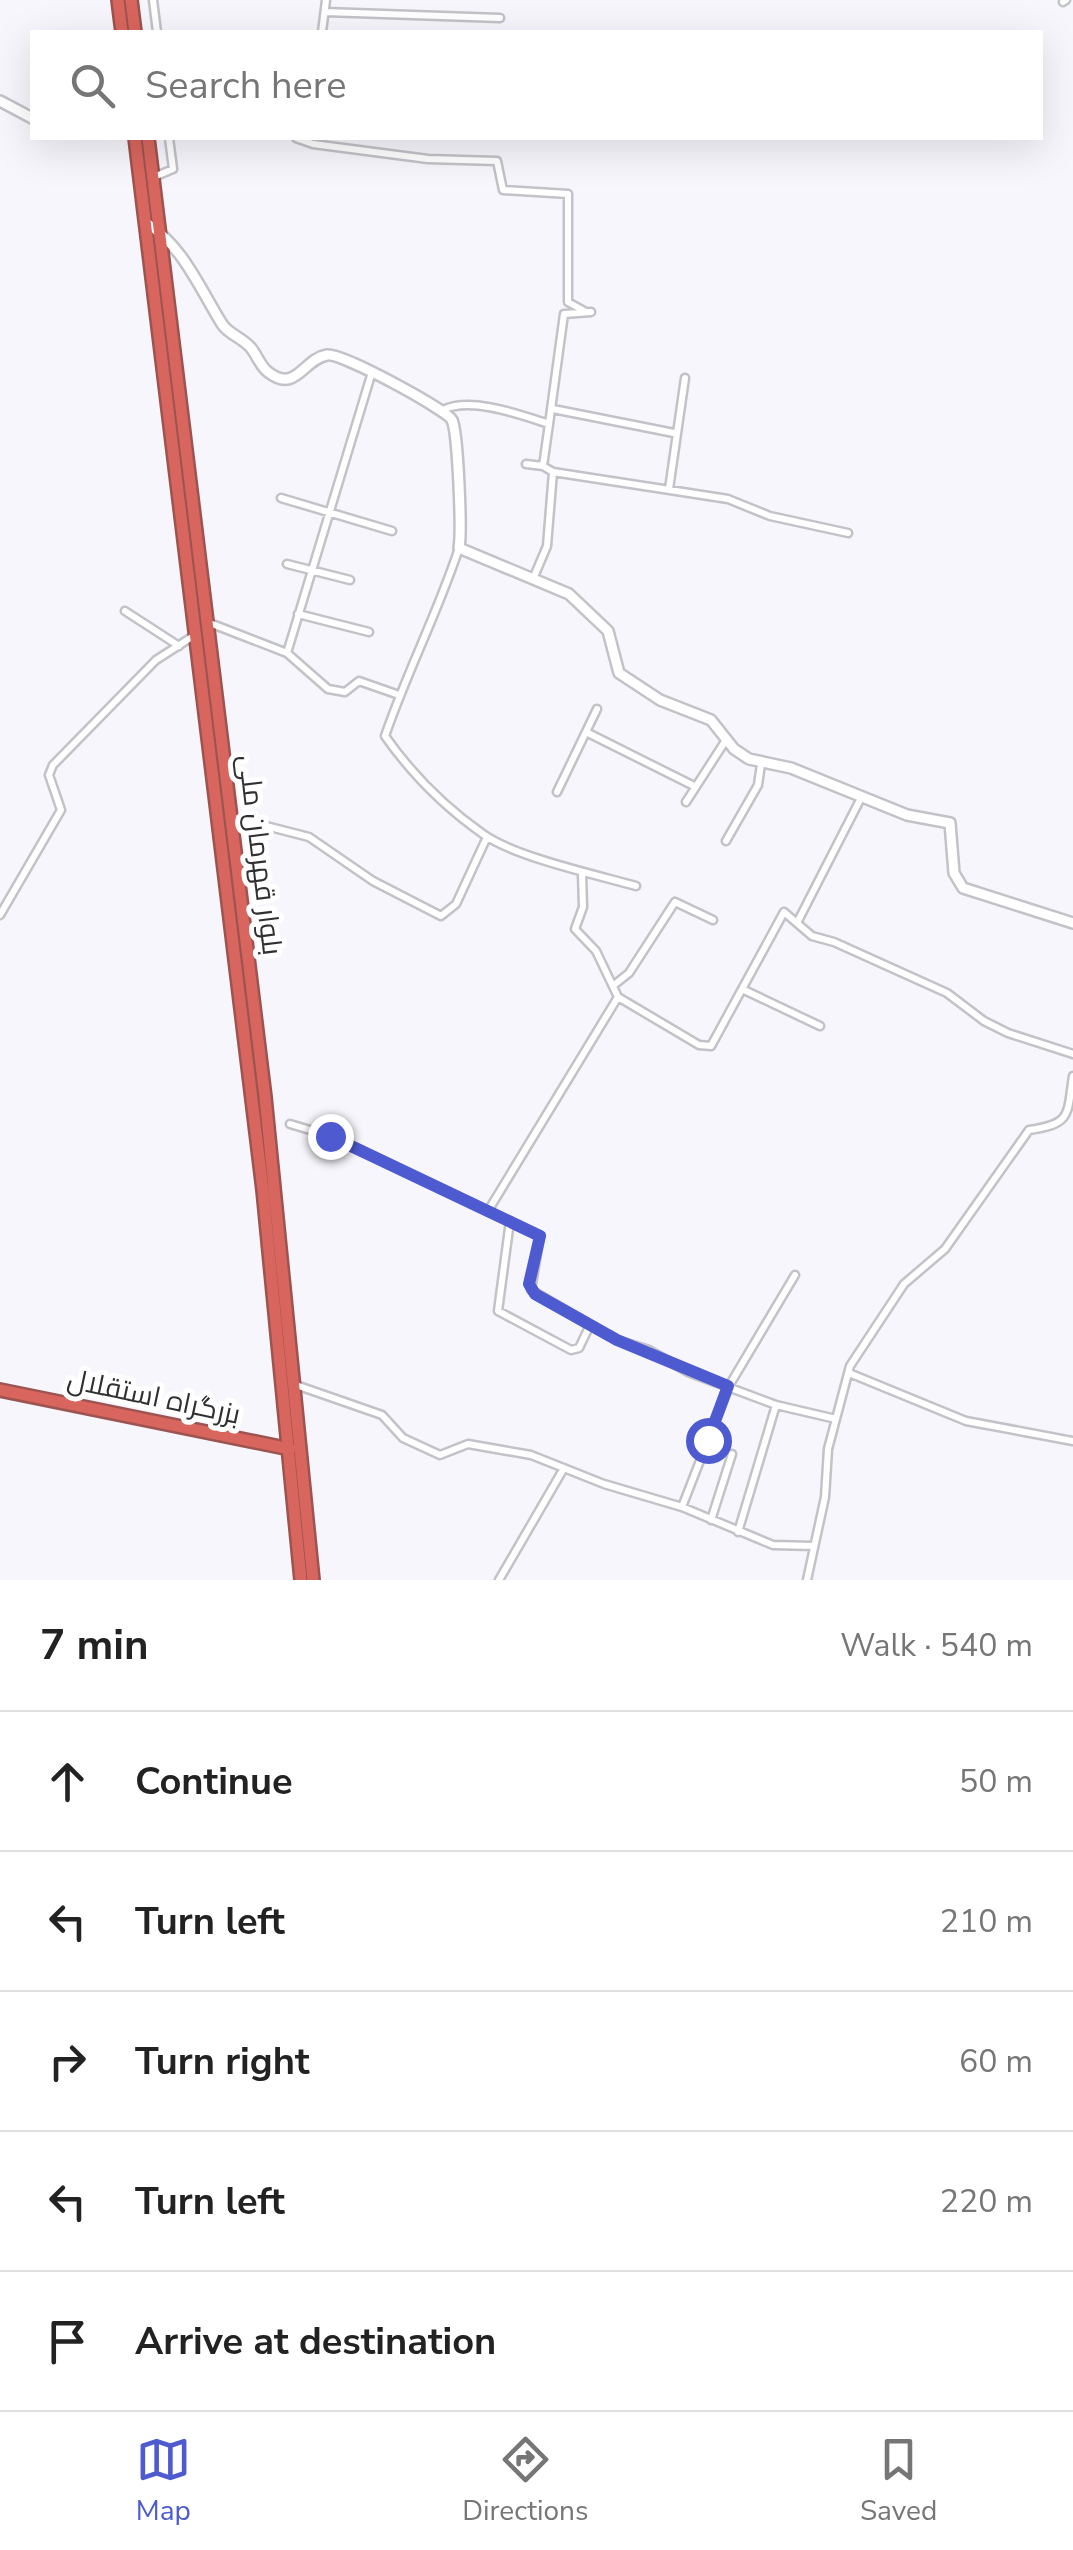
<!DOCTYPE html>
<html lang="en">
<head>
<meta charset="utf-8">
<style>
  body { margin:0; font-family:"Nunito Sans",Cairo,sans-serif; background:#f6f6f6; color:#222 }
  .stop { position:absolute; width:30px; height:30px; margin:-22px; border:8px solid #4d5ad0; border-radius:50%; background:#fff }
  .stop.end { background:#4d5ad0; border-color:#fff; box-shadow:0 2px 10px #0008 }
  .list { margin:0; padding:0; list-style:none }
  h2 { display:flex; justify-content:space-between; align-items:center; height:130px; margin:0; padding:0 40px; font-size:42px }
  h2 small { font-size:32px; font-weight:400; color:#767676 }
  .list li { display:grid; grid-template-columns:65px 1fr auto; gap:30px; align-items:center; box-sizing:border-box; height:140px; padding:0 40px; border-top:2px solid #e0e0e0 }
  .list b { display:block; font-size:38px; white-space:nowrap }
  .list em { font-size:32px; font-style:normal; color:#767676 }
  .icon { flex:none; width:55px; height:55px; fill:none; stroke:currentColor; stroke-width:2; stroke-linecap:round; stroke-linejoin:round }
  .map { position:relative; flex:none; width:1073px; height:1580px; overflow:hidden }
  .search { position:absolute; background:#fff; box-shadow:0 10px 40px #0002; left:30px; right:30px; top:30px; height:110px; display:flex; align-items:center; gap:25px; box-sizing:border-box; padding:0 35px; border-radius:0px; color:#767676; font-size:38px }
  .sheet { height:830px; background:#fff }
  nav { display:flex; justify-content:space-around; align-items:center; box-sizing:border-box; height:140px; border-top:2px solid #e0e0e0; background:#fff; font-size:28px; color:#767676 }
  nav a { display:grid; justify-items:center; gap:5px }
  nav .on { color:#4d5ad0 }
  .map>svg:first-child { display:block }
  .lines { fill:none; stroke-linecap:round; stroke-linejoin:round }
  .street-casing { stroke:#c2c3c8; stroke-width:11 }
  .secondary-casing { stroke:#c2c3c8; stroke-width:14 }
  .highway-casing { stroke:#9d534f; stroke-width:16 }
  .street { stroke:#fff; stroke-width:6 }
  .secondary { stroke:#fff; stroke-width:9 }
  .highway { stroke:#d8665e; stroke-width:11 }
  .route { stroke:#4d5ad0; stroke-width:12 }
  .labels { text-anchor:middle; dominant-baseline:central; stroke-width:10; stroke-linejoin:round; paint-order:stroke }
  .street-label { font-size:28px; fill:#303032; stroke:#fff }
</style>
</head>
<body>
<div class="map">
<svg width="1073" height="1580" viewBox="0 0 1073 1580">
  <rect width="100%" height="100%" fill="#f6f6fc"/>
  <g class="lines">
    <g class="street-casing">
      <path id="street" d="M153,0L157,32
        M1063,2L1066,0
        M325,12L500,18
        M322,32L326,0
        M296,138L313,144L428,159L497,161L503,190L568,194V302L586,312
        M154,177L173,169L169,138
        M553,409L674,433
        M443,410C470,396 521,415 549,424L564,314L591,312
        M526,464L543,466
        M553,472L728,499L770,516L848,533
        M669,489L685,378
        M281,498L392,531
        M459,548C438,612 407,672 385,736C411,773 446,808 483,834C515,857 597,875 636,886
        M287,564L350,580
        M533,579L547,546L553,472L543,466L549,424
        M125,611L179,646
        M298,614L369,632
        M207,622L287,653L328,689L345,692L359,681L399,695
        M287,653L372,372
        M586,732L694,786
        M557,792L597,709
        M686,802L726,740
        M231,817L309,837L373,881L441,916L456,904L487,837
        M726,841L758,785L761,764
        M582,873L583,907L575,929L596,951L618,997L699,1045L711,1046L784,912L812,936L834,942L947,993L984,1021L1008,1033L1073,1054
        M0,915L61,810L49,775L53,765L156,660L195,635
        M798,921L862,796
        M614,985L629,973L675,902L713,920
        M742,989L820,1026
        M290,1124L330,1136L540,1236L531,1290L617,1340L649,1350L688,1372L776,1405L836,1419
        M488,1211L618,997
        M510,1221L498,1311L571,1350L579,1348L590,1325
        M849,1373L966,1421L1073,1441
        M293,1384L382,1415L403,1438L440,1455L468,1444L531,1455L604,1484L682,1507L773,1545L813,1546
        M682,1507L729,1386L795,1275
        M711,1520L732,1454
        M738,1532L776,1405
        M499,1580L564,1468
        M807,1580L825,1497L828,1449L850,1366L904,1284L945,1249L1029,1130C1072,1124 1067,1115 1073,1076"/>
    </g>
    <g class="secondary-casing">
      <path id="secondary" d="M0,101L32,118
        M145,222C183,246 199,287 222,324C228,334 243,338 251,348C257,355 260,366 268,372C296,394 303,359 327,355C341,352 447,410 452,420C458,433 462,531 459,548L569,594L608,631L619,673L660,700L711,720L734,749L749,759L791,768L907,815L950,823L954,873L963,888L1073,923"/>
    </g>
    <g class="highway-casing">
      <path id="highway" d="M118,0L122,32
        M131,0L135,32
        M135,138L263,1190L301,1580
        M148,138L265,1097L313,1580
        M0,1390L290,1449"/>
    </g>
    <use href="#street" class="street"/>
    <use href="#secondary" class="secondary"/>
    <use href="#highway" class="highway"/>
  </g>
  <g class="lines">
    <path class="route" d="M330,1136L540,1236L529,1284L535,1294L617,1340L728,1386L708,1440"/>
  </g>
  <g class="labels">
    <g class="street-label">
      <text transform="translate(260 855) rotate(83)">بلوار قهرمان ملی</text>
      <text transform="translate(154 1397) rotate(12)">بزرگراه استقلال</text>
    </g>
  </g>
</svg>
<div class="stop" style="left:708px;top:1440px"></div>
<div class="stop end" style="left:330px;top:1136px"></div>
<div class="search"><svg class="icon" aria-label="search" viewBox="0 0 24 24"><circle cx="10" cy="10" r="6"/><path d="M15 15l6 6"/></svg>Search here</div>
</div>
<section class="sheet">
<h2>7 min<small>Walk · 540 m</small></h2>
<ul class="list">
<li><svg class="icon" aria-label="ahead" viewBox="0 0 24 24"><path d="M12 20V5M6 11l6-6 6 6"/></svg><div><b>Continue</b></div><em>50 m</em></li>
<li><svg class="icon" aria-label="left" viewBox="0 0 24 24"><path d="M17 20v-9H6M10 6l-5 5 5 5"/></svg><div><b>Turn left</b></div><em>210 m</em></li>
<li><svg class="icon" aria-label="right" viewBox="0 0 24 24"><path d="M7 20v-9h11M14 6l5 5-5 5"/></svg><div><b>Turn right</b></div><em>60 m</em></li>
<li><svg class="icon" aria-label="left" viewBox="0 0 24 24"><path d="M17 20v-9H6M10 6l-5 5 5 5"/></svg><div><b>Turn left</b></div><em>220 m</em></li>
<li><svg class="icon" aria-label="arrive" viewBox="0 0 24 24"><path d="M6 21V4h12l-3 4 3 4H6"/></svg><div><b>Arrive at destination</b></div></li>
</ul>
</section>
<nav>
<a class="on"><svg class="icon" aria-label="map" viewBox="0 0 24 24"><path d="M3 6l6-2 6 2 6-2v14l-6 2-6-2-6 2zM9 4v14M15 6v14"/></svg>Map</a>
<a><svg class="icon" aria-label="directions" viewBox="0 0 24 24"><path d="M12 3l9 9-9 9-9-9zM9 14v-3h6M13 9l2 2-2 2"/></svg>Directions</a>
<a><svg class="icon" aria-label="saved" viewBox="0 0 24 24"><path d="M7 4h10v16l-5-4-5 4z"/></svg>Saved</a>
</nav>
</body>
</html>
